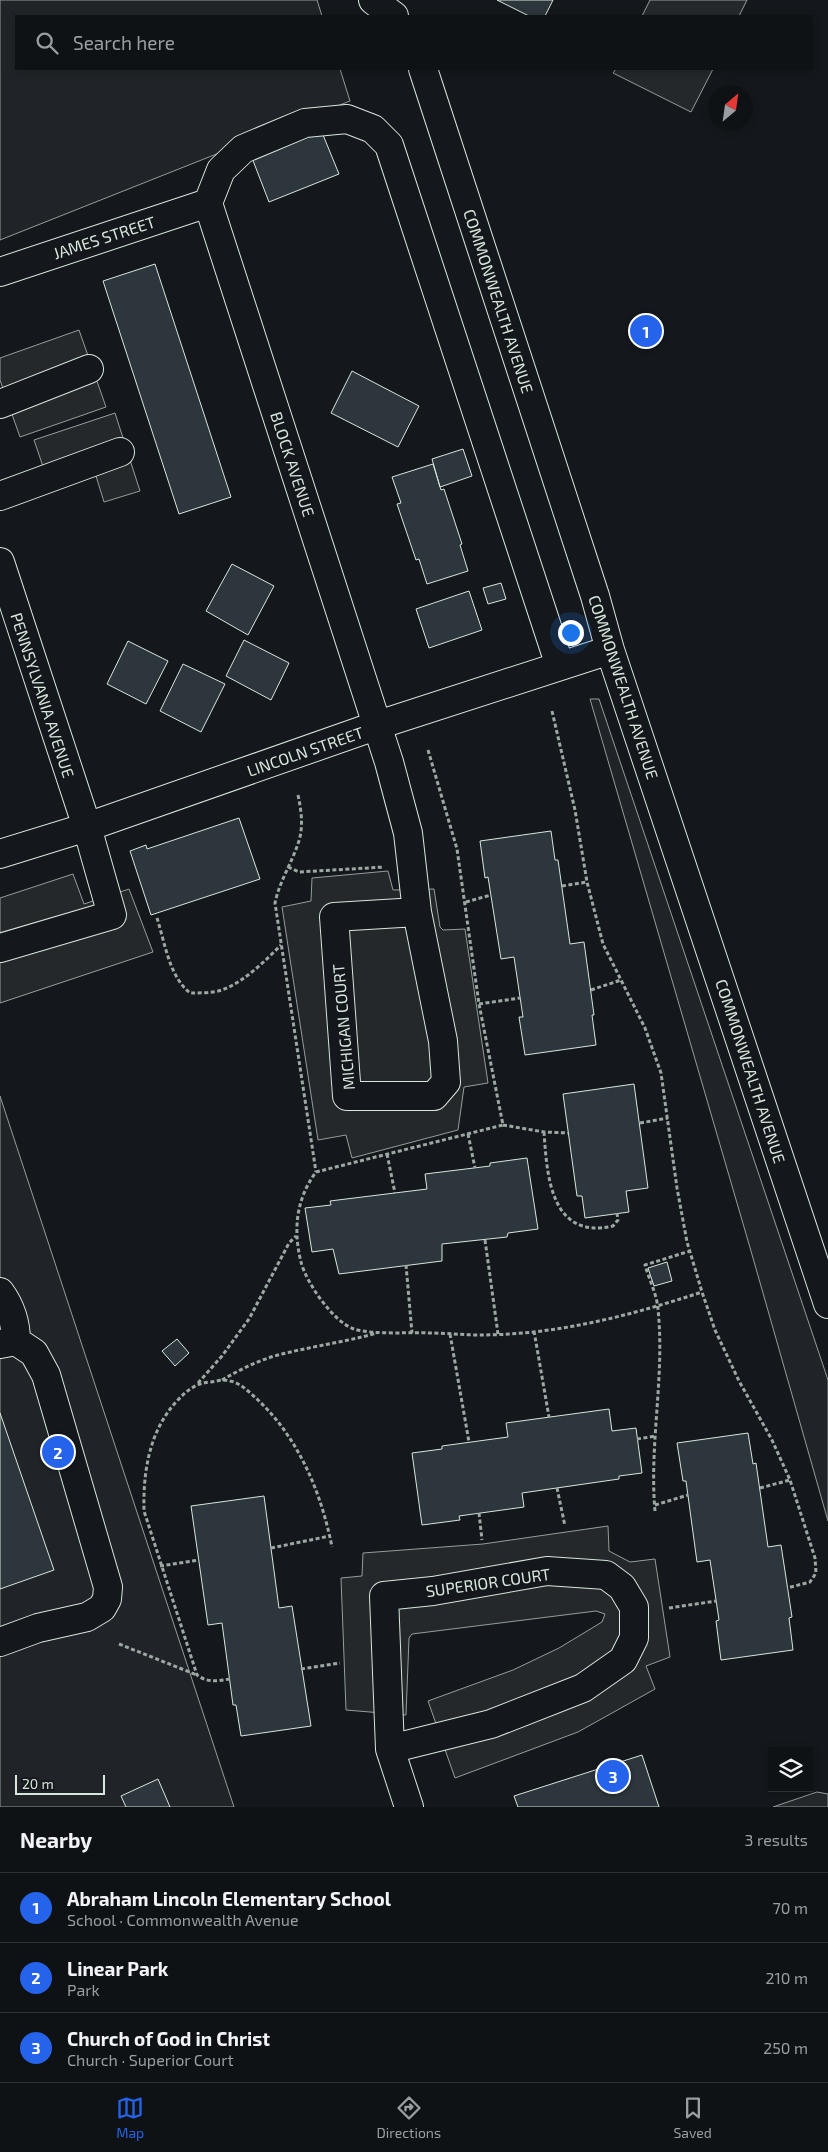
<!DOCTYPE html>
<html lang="en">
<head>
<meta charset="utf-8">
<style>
  body { margin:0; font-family:"Exo 2",sans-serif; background:#181b1e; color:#f1f3f6 }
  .controls { position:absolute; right:15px; bottom:15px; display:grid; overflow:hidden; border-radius:0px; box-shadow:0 2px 8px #0003 }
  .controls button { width:45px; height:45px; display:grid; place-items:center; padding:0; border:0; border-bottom:1px solid #2f3234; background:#0f1215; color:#f1f3f6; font:25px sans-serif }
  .compass { position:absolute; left:708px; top:85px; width:45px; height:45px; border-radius:50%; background:#0f1215; box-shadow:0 2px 8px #0003; rotate:29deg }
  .scale { position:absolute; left:15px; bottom:12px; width:90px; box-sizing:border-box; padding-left:5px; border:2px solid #d8e6dc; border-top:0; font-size:14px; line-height:18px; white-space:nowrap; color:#d8e6dc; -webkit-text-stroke:4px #14181c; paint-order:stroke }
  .you { position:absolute; left:570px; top:632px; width:18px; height:18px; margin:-12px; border:4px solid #fff; border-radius:50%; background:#1a73e8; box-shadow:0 0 0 8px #1a73e833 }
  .badge { display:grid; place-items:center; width:32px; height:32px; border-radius:50%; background:#2563eb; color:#fff; font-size:16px; font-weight:700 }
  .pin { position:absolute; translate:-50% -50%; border:2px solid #fff; box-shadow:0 1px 5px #0006 }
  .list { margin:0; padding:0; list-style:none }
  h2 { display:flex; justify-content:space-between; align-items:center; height:65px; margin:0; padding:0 20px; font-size:21px }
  h2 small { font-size:16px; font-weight:400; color:#9b9ea0 }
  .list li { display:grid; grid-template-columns:32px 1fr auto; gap:15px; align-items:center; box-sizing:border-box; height:70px; padding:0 20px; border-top:1px solid #2f3234 }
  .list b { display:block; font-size:19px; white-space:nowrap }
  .list p { margin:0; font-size:16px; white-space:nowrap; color:#9b9ea0 }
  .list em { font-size:16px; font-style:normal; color:#9b9ea0 }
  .icon { flex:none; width:28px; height:28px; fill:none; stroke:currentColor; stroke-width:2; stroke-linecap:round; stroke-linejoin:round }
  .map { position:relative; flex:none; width:828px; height:1807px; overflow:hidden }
  .search { position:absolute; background:#0f1215; box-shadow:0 2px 8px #0003; left:15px; right:15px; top:15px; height:55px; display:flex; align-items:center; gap:12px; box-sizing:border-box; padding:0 18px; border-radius:0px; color:#9b9ea0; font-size:19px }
  .sheet { height:275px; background:#0f1215 }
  nav { display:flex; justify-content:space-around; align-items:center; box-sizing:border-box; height:70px; border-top:1px solid #2f3234; background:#0f1215; font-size:14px; color:#9b9ea0 }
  nav a { display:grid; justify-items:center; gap:2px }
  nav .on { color:#2563eb }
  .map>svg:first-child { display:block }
  .green { fill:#202428; stroke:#939e99 }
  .parking { fill:#24282b; stroke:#939e99 }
  .building { fill:#2c363c; stroke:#d8e6dc }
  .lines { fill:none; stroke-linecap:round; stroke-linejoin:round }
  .minor-casing { stroke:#d8e6dc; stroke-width:30 }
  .path { stroke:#9da8a2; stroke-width:3; stroke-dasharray:4 2.5; stroke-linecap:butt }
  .minor { stroke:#14181c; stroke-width:28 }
  .labels { text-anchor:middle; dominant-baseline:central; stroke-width:4; stroke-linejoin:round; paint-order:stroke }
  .street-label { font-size:16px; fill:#d8e6dc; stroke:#14181c }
</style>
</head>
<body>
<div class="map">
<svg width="828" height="1807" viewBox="0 0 828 1807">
  <rect width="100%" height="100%" fill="#14181c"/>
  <path class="green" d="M0,0H317L322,16H16V69H340L350,101L0,240Z
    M590,699H599L828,1380V1521L751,1251Z
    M0,1096L234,1807H0Z"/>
  <path class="parking" d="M650,0H747L739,16H642Z
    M616,69H713L691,112L613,73Z
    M79,330L106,407L20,437L0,380V358Z
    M115,413L140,491L104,502L96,476L51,490L34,440Z
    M388,871L393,890L434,889L440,927L443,930L465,929L488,1083L464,1087L458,1130L352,1158L346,1135L318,1140L282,907L311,901L312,878Z
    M73,874L84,904L129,889L153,952L0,1003V898Z
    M608,1526L609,1551L630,1562L655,1559L670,1657L646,1666L655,1689L578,1732L455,1778L428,1701L513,1670L559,1648L602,1622L605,1614L596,1611L412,1634L409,1638L406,1715L346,1710L341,1578L362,1576L363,1553L483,1544Z
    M817,1792L828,1794V1807H773Z"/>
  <path class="building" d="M497,0H553L545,16H529Z
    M321,130L339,174L269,202L252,158Z
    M155,264L231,497L179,514L103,281Z
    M352,371L419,406L398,447L331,413Z
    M463,449L472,476L440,487L432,459Z
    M433,464L441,490L444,489L462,544L460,545L468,571L427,584L419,559L416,560L397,504L401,503L392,477Z
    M232,564L274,586L248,635L206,611Z
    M501,583L506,599L488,604L483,588Z
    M469,591L482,630L429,648L416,609Z
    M244,640L289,663L271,700L226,676Z
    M128,641L168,661L146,704L107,684Z
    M183,664L225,684L201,732L160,711Z
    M239,818L260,879L151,915L130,851L146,845L147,849Z
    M551,831L555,860H558L570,944L584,942L594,1015H592L596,1045L525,1055L519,1017H523L514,957L501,959L488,877L485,878L480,841Z
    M634,1084L648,1188L626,1191L629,1212L585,1218L582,1196H577L563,1094Z
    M527,1158L538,1229L508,1233L507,1237L442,1244V1261L339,1274L333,1249L312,1252L305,1208L331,1205L330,1201L427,1189L425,1174L490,1166V1163Z
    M667,1262L672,1281L654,1286L648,1268Z
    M177,1339L189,1353L175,1366L162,1351Z
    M609,1409L612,1431L636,1428L642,1473L619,1476V1479L522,1493L524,1507L459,1516L460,1520L422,1525L412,1453L442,1449V1446L508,1437L506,1423Z
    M0,1413L54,1570L0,1589Z
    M748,1433L753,1464L756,1463L768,1547L781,1545L792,1617L789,1618L793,1650L721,1660L716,1621L719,1620L710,1560L697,1562L686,1481H683L677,1443Z
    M264,1496L279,1608L292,1606L311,1726L241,1736L236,1705H233L222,1623L208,1625L191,1506Z
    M642,1755L659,1807H518L514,1796Z
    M158,1779L170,1807H126L121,1796Z"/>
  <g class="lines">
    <g class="minor-casing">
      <path id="minor" d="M373,0L394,16
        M423,69L595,596L610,650L828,1304
        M208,203L389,762L408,833L417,912L443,1041L446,1082L434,1096H347L334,917L417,912
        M208,203L221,170L243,149L305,123L347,119L373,129L389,145L560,666
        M0,272L208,203
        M0,404L89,369
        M0,496L120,452
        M0,562L87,827L112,915L0,948
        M0,854L87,827L378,725L610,650
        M0,1292C11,1307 16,1322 16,1341
        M0,1344L16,1341L34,1353L46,1375L108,1587L107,1599L102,1608L87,1617L38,1628L0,1642
        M390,1749L491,1724L583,1688L623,1660L634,1638V1607L622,1587L606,1575L547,1571L433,1591L384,1596L390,1749L409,1807"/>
    </g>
    <path class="path" d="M552,711L575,810L587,882L603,944L645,1028L661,1073L677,1188L687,1242L702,1292L715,1330L739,1381L772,1440L790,1480L815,1558L816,1573L810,1582L787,1588
      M428,750L457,849L479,1004L503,1125L316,1172C296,1199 293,1230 301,1262C306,1282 333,1322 354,1329C373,1335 408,1332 429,1333C446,1333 462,1335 479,1335C556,1335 629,1316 702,1292
      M298,795C301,809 303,823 300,837C294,860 280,879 275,903L316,1172
      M288,867L299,872L384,867
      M562,886L587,882
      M466,902L491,895
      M157,918C165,943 169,976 190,993C200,993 212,993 222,990C244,982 265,961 281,945
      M591,990L621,980
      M479,1004L520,998
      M640,1123L668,1118
      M503,1125L544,1132L568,1133
      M544,1132C547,1177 551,1240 613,1226L618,1220L617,1213
      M468,1134L475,1168
      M387,1154L395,1193
      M485,1240L498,1334
      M406,1265L412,1333
      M534,1331L549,1417
      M450,1334L469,1442
      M222,1380C241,1369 261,1359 282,1354C314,1346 345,1342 377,1333
      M198,1383L222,1356L249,1319L289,1243L296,1236
      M637,1439L656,1436
      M557,1488L565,1526
      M760,1488L790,1480
      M655,1505L688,1495
      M655,1511C649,1444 665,1377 658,1309C657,1295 649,1279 645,1265L690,1251
      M479,1513L482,1540
      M271,1548L330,1536
      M160,1566L199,1560
      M669,1608L716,1601
      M119,1644L197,1675
      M301,1669L340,1663
      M230,1679C217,1681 208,1683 197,1675L144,1511C143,1472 149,1432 176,1402C187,1390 196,1383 211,1382C217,1381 224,1379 230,1381C241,1383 250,1393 258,1400C299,1439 321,1492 332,1547"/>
    <use href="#minor" class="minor"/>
  </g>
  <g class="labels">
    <g class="street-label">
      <text transform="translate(104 237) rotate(-18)">JAMES STREET</text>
      <text transform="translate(499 301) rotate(72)">COMMONWEALTH AVENUE</text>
      <text transform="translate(293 464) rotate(72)">BLOCK AVENUE</text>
      <text transform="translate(624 687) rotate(72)">COMMONWEALTH AVENUE</text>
      <text transform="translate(43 695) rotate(72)">PENNSYLVANIA AVENUE</text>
      <text transform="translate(305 751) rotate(-19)">LINCOLN STREET</text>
      <text transform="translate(343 1027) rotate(-95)">MICHIGAN COURT</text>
      <text transform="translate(751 1071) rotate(72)">COMMONWEALTH AVENUE</text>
      <text transform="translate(488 1582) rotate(-8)">SUPERIOR COURT</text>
    </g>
  </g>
</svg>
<div class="controls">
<button><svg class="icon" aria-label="layers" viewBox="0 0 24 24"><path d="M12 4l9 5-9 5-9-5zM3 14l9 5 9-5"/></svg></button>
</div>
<svg class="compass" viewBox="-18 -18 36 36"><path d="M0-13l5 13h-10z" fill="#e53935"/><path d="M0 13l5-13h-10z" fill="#9b9ea0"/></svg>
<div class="scale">20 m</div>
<div class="you"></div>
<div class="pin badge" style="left:646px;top:331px">1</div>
<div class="pin badge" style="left:58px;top:1452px">2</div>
<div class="pin badge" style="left:613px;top:1776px">3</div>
<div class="search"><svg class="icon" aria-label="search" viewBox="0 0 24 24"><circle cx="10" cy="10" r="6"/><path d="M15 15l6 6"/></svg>Search here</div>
</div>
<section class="sheet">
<h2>Nearby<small>3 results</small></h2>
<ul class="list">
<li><span class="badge">1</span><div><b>Abraham Lincoln Elementary School</b><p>School · Commonwealth Avenue</p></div><em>70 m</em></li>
<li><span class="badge">2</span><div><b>Linear Park</b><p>Park</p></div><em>210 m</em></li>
<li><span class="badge">3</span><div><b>Church of God in Christ</b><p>Church · Superior Court</p></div><em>250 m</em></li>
</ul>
</section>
<nav>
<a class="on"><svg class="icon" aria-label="map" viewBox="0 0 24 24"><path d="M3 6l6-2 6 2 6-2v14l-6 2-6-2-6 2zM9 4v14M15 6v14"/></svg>Map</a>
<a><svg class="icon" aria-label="directions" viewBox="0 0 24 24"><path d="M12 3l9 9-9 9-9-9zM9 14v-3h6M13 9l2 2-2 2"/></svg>Directions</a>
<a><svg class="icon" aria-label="saved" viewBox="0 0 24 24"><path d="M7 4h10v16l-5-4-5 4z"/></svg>Saved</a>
</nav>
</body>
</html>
